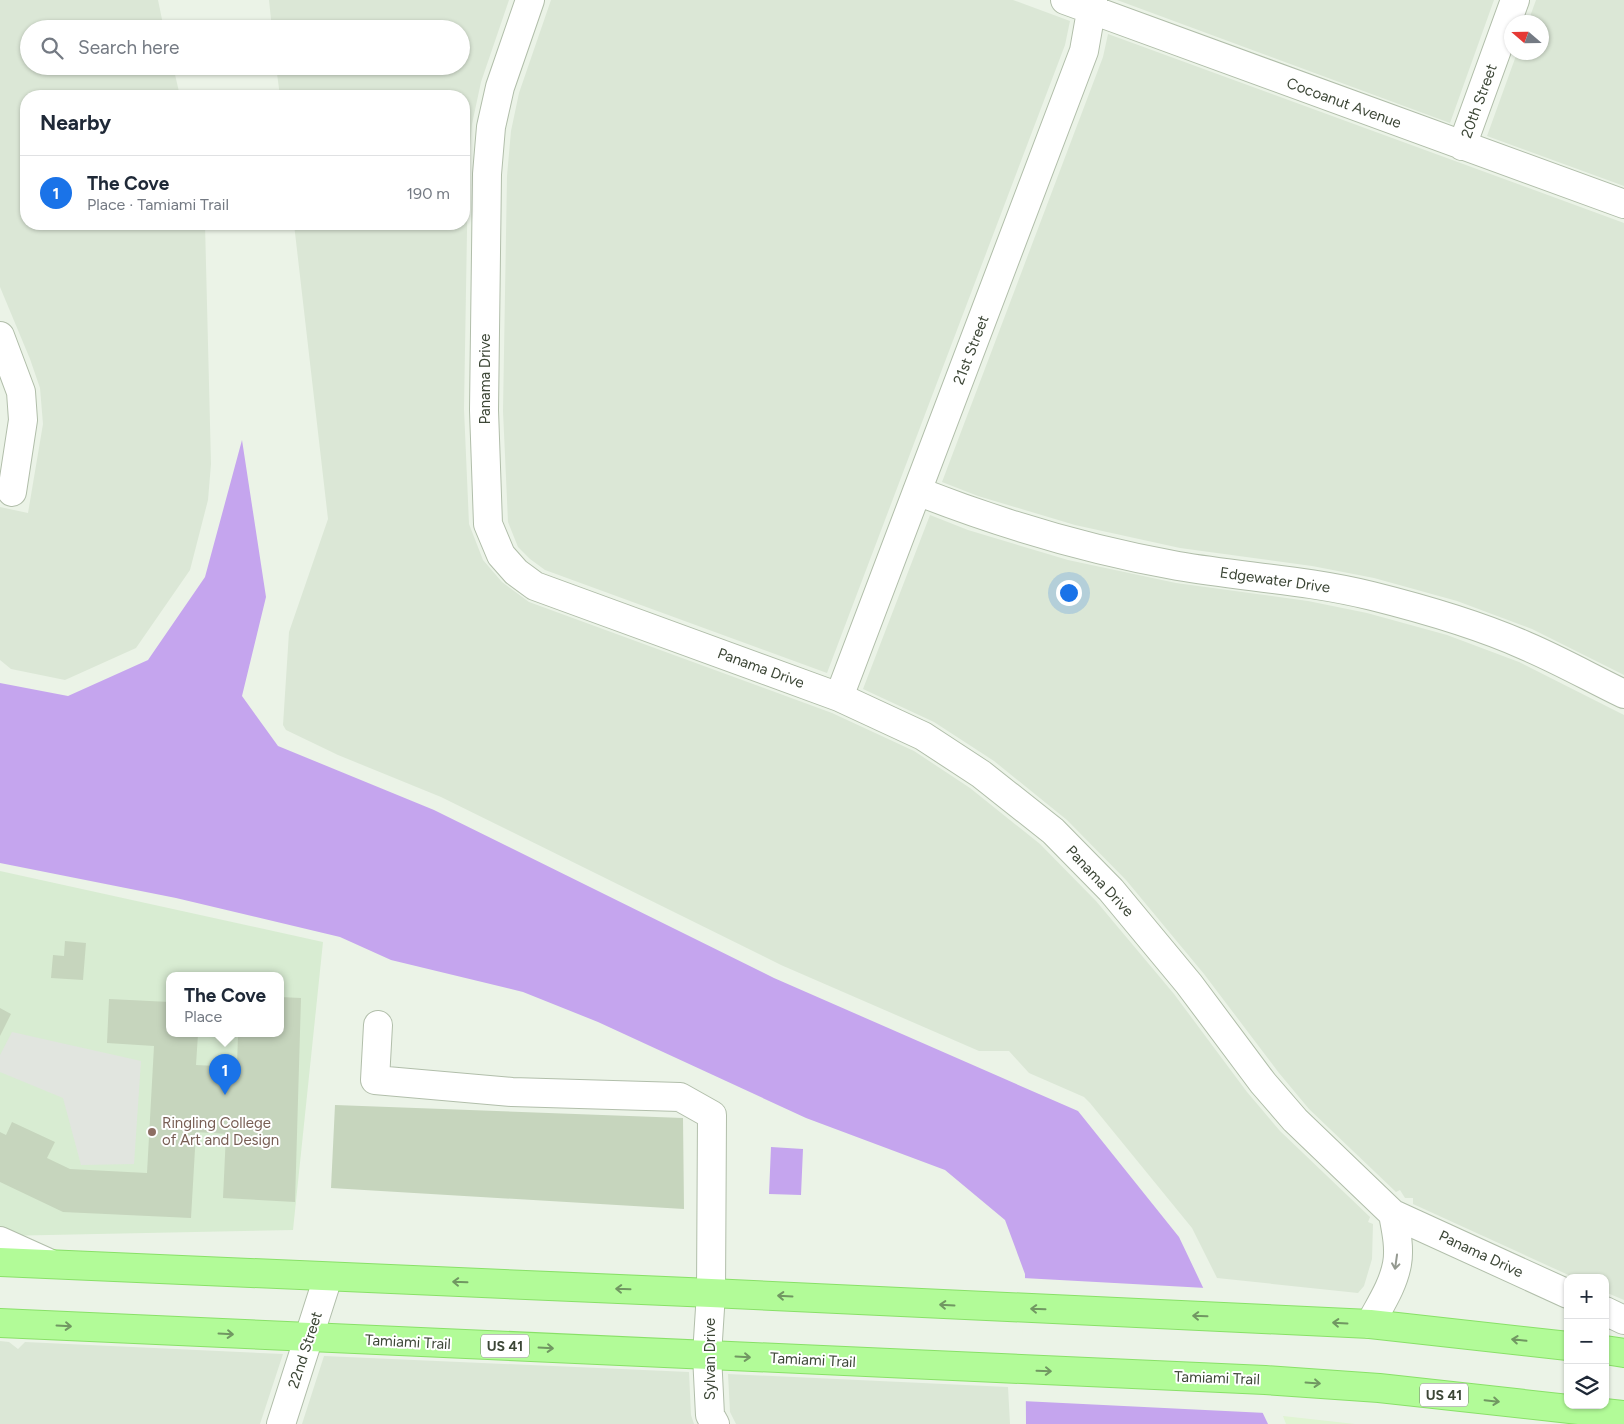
<!DOCTYPE html>
<html lang="en">
<head>
<meta charset="utf-8">
<style>
  body { margin:0; font-family:Figtree,sans-serif; background:#f2f2f3; color:#1f2937 }
  .controls { position:absolute; right:15px; bottom:15px; display:grid; overflow:hidden; border-radius:10px; box-shadow:0 1px 4px #0004 }
  .controls button { width:45px; height:45px; display:grid; place-items:center; padding:0; border:0; border-bottom:1px solid #e0e1e3; background:#fff; color:#1f2937; font:25px sans-serif }
  .compass { position:absolute; left:1504px; top:15px; width:45px; height:45px; border-radius:50%; background:#fff; box-shadow:0 1px 4px #0004; rotate:290deg }
  .you { position:absolute; left:1068px; top:592px; width:18px; height:18px; margin:-12px; border:4px solid #fff; border-radius:50%; background:#1a73e8; box-shadow:0 0 0 8px #1a73e833 }
  .badge { display:grid; place-items:center; width:32px; height:32px; border-radius:50%; background:#1a73e8; color:#fff; font-size:16px; font-weight:700 }
  .pin { position:absolute; translate:-50% -41px; filter:drop-shadow(0 1px 2px #0008) }
  .pin::after { content:''; position:absolute; top:26px; width:18px; height:15px; background:inherit; clip-path:polygon(0 0,100% 0,50% 100%) }
  .popup { position:absolute; left:166px; top:972px; width:118px; height:65px; box-sizing:border-box; display:grid; place-content:center; border-radius:10px; background:#fff; filter:drop-shadow(0 1px 4px #0005); font-size:16px; white-space:nowrap; color:#747a83 }
  .popup b { font-size:19px; color:#1f2937 }
  .popup::after { content:''; position:absolute; left:50%; top:100%; margin-left:-10px; border:10px solid transparent; border-top-color:#fff }
  .list { margin:0; padding:0; list-style:none }
  h2 { display:flex; justify-content:space-between; align-items:center; height:65px; margin:0; padding:0 20px; font-size:21px }
  h2 small { font-size:16px; font-weight:400; color:#747a83 }
  .list li { display:grid; grid-template-columns:32px 1fr auto; gap:15px; align-items:center; box-sizing:border-box; height:75px; padding:0 20px; border-top:1px solid #e0e1e3 }
  .list b { display:block; font-size:19px; white-space:nowrap }
  .list p { margin:0; font-size:16px; white-space:nowrap; color:#747a83 }
  .list em { font-size:16px; font-style:normal; color:#747a83 }
  .icon { flex:none; width:28px; height:28px; fill:none; stroke:currentColor; stroke-width:2; stroke-linecap:round; stroke-linejoin:round }
  .map { position:relative; flex:none; width:1624px; height:1424px; overflow:hidden }
  .search { position:absolute; background:#fff; box-shadow:0 1px 4px #0004; left:20px; top:20px; width:450px; height:55px; display:flex; align-items:center; gap:12px; box-sizing:border-box; padding:0 18px; border-radius:28px; color:#747a83; font-size:19px }
  .panel { position:absolute; background:#fff; box-shadow:0 1px 4px #0004; left:20px; top:90px; width:450px; height:140px; border-radius:20px }
  .map>svg:first-child { display:block }
  .residential { fill:#dbe7d6 }
  .commercial { fill:#e0f4d3 }
  .education { fill:#d8ecd2; fill-rule:evenodd }
  .parking { fill:#e1e5df }
  .water { fill:#c5a5ee }
  .pier { fill:#ebf3e7 }
  .building { fill:#c6d5bd }
  .lines { fill:none; stroke-linecap:round; stroke-linejoin:round }
  .minor-casing { stroke:#b1beaa; stroke-width:30 }
  .major-casing { stroke:#89e068; stroke-width:30 }
  .minor { stroke:#fff; stroke-width:28 }
  .major { stroke:#b2fb98; stroke-width:28 }
  .oneway { stroke:#949990 }
  .oneway2 { stroke:#719762 }
  .education-dot { fill:#8d6e63; stroke:#fff; stroke-width:2 }
  .labels { text-anchor:middle; dominant-baseline:central; stroke-width:4; stroke-linejoin:round; paint-order:stroke }
  .shield { fill:#fff; stroke:#767e72; stroke-width:1 }
  .shield-label { font-size:14px; font-weight:bold; fill:#3c4636 }
  .street-label { font-size:15px; fill:#3c4636; stroke:#fff }
  .education-label { font-size:15px; fill:#785e54; stroke:#fff; text-anchor:start }
</style>
</head>
<body>
<div class="map">
<svg width="1624" height="1424" viewBox="0 0 1624 1424">
  <rect width="100%" height="100%" fill="#ebf3e7"/>
  <path class="residential" d="M0,0H158L164,29H29V66H173L180,96H26V224H205L211,464L208,500L190,570L136,648L65,680L11,669L0,660V507L28,513L43,424L40,388L30,359L0,287Z
    M269,0H509L481,82L472,124L468,172L464,409L469,524L483,560L502,582L529,602L832,713L914,751L970,788L1040,844L1096,901L1174,994L1247,1092L1280,1131L1370,1217L1368,1222L1373,1224L1372,1259L1364,1286L1358,1293L1217,1278L1192,1228L1090,1103L1084,1097L1029,1073L1009,1051H979L781,965L441,797L338,755L286,730L283,725L289,632L328,519L294,224H464V96H280L276,66H461V29H272Z
    M551,0H1013L1070,21L1065,45L827,673L545,570L530,559L518,547L508,522L503,411L507,176L511,131L519,93Z
    M1117,0H1494L1450,123Z
    M1536,0H1624V186L1487,136L1517,53L1542,52V22H1528Z
    M1108,34L1624,223V675L1532,629L1457,601L1374,578L1312,566L1180,548L1075,525L978,496L942,482L1103,57Z
    M930,515L968,530L1068,560L1176,583L1308,601L1367,613L1447,635L1519,662L1624,715V1300L1605,1292V1278H1575L1413,1204V1198H1405L1400,1190L1396,1192L1309,1109L1279,1073L1204,974L1126,880L1067,820L994,761L934,722L863,689Z
    M0,1341L9,1342L18,1349L25,1342L283,1354L260,1424H0Z
    M324,1356L689,1372L691,1415L694,1424H302Z
    M728,1374L1008,1387L1010,1424H736L730,1412Z"/>
  <path class="commercial" d="M1283,1416L1355,1424H1286Z"/>
  <path class="education" d="M0,871L323,942L293,1230L0,1236ZM170,976H280V1034H170Z"/>
  <path class="parking" d="M12,1032L141,1061L134,1164L81,1165L63,1098L0,1072V1055Z"/>
  <path class="water" d="M242,440L266,597L242,696L278,746L434,810L774,978L1078,1111L1179,1237L1268,1424H1026L1025,1274L1005,1220L945,1170L806,1118L598,1022L523,992L391,960L340,937L176,898L0,863V683L68,696L148,660L205,577Z
    M771,1147L803,1149L801,1195L769,1194Z"/>
  <path class="pier" d="M1023,1278L1206,1288L1266,1413L1022,1401Z"/>
  <path class="building" d="M65,941L86,943L83,980L51,978L53,955L64,956Z
    M280,997L301,998L295,1202L223,1198L226,1134L196,1132L191,1218L63,1212L0,1182V1132L6,1135L12,1122L55,1142L47,1158L70,1169L147,1173L154,1046L107,1043L109,999L170,1002V1034H198L196,1065L237,1067L238,1034H280Z
    M0,1008L11,1014L0,1036Z
    M335,1105L683,1118L684,1209L331,1188Z"/>
  <g class="lines">
    <g class="minor-casing">
      <path id="minor" d="M530,0L500,87L491,127L487,174L484,410L488,524L501,555L516,572L535,586L839,697L923,736L981,774L1053,831L1111,890L1189,984L1263,1083L1295,1120L1393,1214L1568,1294
        M1065,0L1624,204
        M1462,146L1515,0
        M0,336L21,392L23,420L12,492
        M917,491C1001,524 1089,550 1178,566C1242,577 1308,580 1372,596C1424,609 1477,624 1526,646C1559,660 1591,678 1624,694
        M839,697L1084,51L1093,0
        M378,1025L375,1080L512,1092L680,1097L712,1115L711,1293L707,1355L710,1415L715,1424
        M0,1241L51,1264
        M1605,1311L1624,1320
        M1370,1324C1380,1305 1393,1286 1397,1264C1400,1248 1396,1230 1393,1214
        M281,1424L328,1277"/>
    </g>
    <g class="major-casing">
      <path id="major" d="M0,1262L711,1293L1370,1324L1568,1346
        M0,1323L1265,1380L1379,1388L1624,1415
        M1605,1350L1624,1353"/>
    </g>
    <use href="#minor" class="minor"/>
    <use href="#major" class="major"/>
  </g>
  <defs><path id="oneway-shaft" d="M-6 0H5M1.5-3L5.5 0L1.5 3" fill="none" stroke-width="1.6" stroke-linecap="round" stroke-linejoin="round" transform="scale(1.25)"/></defs>
  <use class="oneway" href="#oneway-shaft" transform="translate(1396 1262) rotate(98)"/>
  <g class="oneway2">
    <use href="#oneway-shaft" transform="translate(460 1282) rotate(-178)"/>
    <use href="#oneway-shaft" transform="translate(623 1289) rotate(-178)"/>
    <use href="#oneway-shaft" transform="translate(785 1296) rotate(-177)"/>
    <use href="#oneway-shaft" transform="translate(947 1305) rotate(-177)"/>
    <use href="#oneway-shaft" transform="translate(1038 1309) rotate(-178)"/>
    <use href="#oneway-shaft" transform="translate(1200 1316) rotate(-178)"/>
    <use href="#oneway-shaft" transform="translate(1340 1323) rotate(-177)"/>
    <use href="#oneway-shaft" transform="translate(64 1326) rotate(3)"/>
    <use href="#oneway-shaft" transform="translate(226 1334) rotate(3)"/>
    <use href="#oneway-shaft" transform="translate(1519 1340) rotate(-174)"/>
    <use href="#oneway-shaft" transform="translate(546 1348) rotate(3)"/>
    <use href="#oneway-shaft" transform="translate(743 1357) rotate(3)"/>
    <use href="#oneway-shaft" transform="translate(1044 1371) rotate(2)"/>
    <use href="#oneway-shaft" transform="translate(1313 1383) rotate(4)"/>
    <use href="#oneway-shaft" transform="translate(1492 1401) rotate(6)"/>
  </g>
  <circle class="education-dot" cx="152" cy="1132" r="5"/>
  <g class="labels">
    <g class="shield">
      <rect x="481" y="1334.5" width="48" height="23" rx="4"/>
      <rect x="1420" y="1383.5" width="48" height="23" rx="4"/>
    </g>
    <g class="shield-label">
      <text x="505" y="1346">US 41</text>
      <text x="1444" y="1395">US 41</text>
    </g>
    <g class="street-label">
      <text transform="translate(1479 101) rotate(-70)">20th Street</text>
      <text transform="translate(1344 103) rotate(20)">Cocoanut Avenue</text>
      <text transform="translate(971 350) rotate(-69)">21st Street</text>
      <text transform="translate(485 379) rotate(-90)">Panama Drive</text>
      <text transform="translate(1275 580) rotate(8)">Edgewater Drive</text>
      <text transform="translate(761 668) rotate(20)">Panama Drive</text>
      <text transform="translate(1100 881) rotate(47)">Panama Drive</text>
      <text transform="translate(1481 1254) rotate(25)">Panama Drive</text>
      <text transform="translate(408 1342) rotate(3)">Tamiami Trail</text>
      <text transform="translate(305 1350) rotate(-72)">22nd Street</text>
      <text transform="translate(710 1359) rotate(-90)">Sylvan Drive</text>
      <text transform="translate(813 1360) rotate(3)">Tamiami Trail</text>
      <text transform="translate(1217 1378) rotate(2)">Tamiami Trail</text>
    </g>
    <g class="education-label">
      <text x="162" y="1123">Ringling College<tspan x="162" dy="17">of Art and Design</tspan></text>
    </g>
  </g>
</svg>
<div class="controls">
<button>+</button>
<button>−</button>
<button><svg class="icon" aria-label="layers" viewBox="0 0 24 24"><path d="M12 4l9 5-9 5-9-5zM3 14l9 5 9-5"/></svg></button>
</div>
<svg class="compass" viewBox="-18 -18 36 36"><path d="M0-13l5 13h-10z" fill="#e53935"/><path d="M0 13l5-13h-10z" fill="#747a83"/></svg>
<div class="you"></div>
<div class="pin badge" style="left:225px;top:1095px">1</div>
<div class="popup"><b>The Cove</b>Place</div>
<div class="search"><svg class="icon" aria-label="search" viewBox="0 0 24 24"><circle cx="10" cy="10" r="6"/><path d="M15 15l6 6"/></svg>Search here</div>
<section class="panel">
<h2>Nearby<small></small></h2>
<ul class="list">
<li><span class="badge">1</span><div><b>The Cove</b><p>Place · Tamiami Trail</p></div><em>190 m</em></li>
</ul>
</section>
</div>
</body>
</html>
